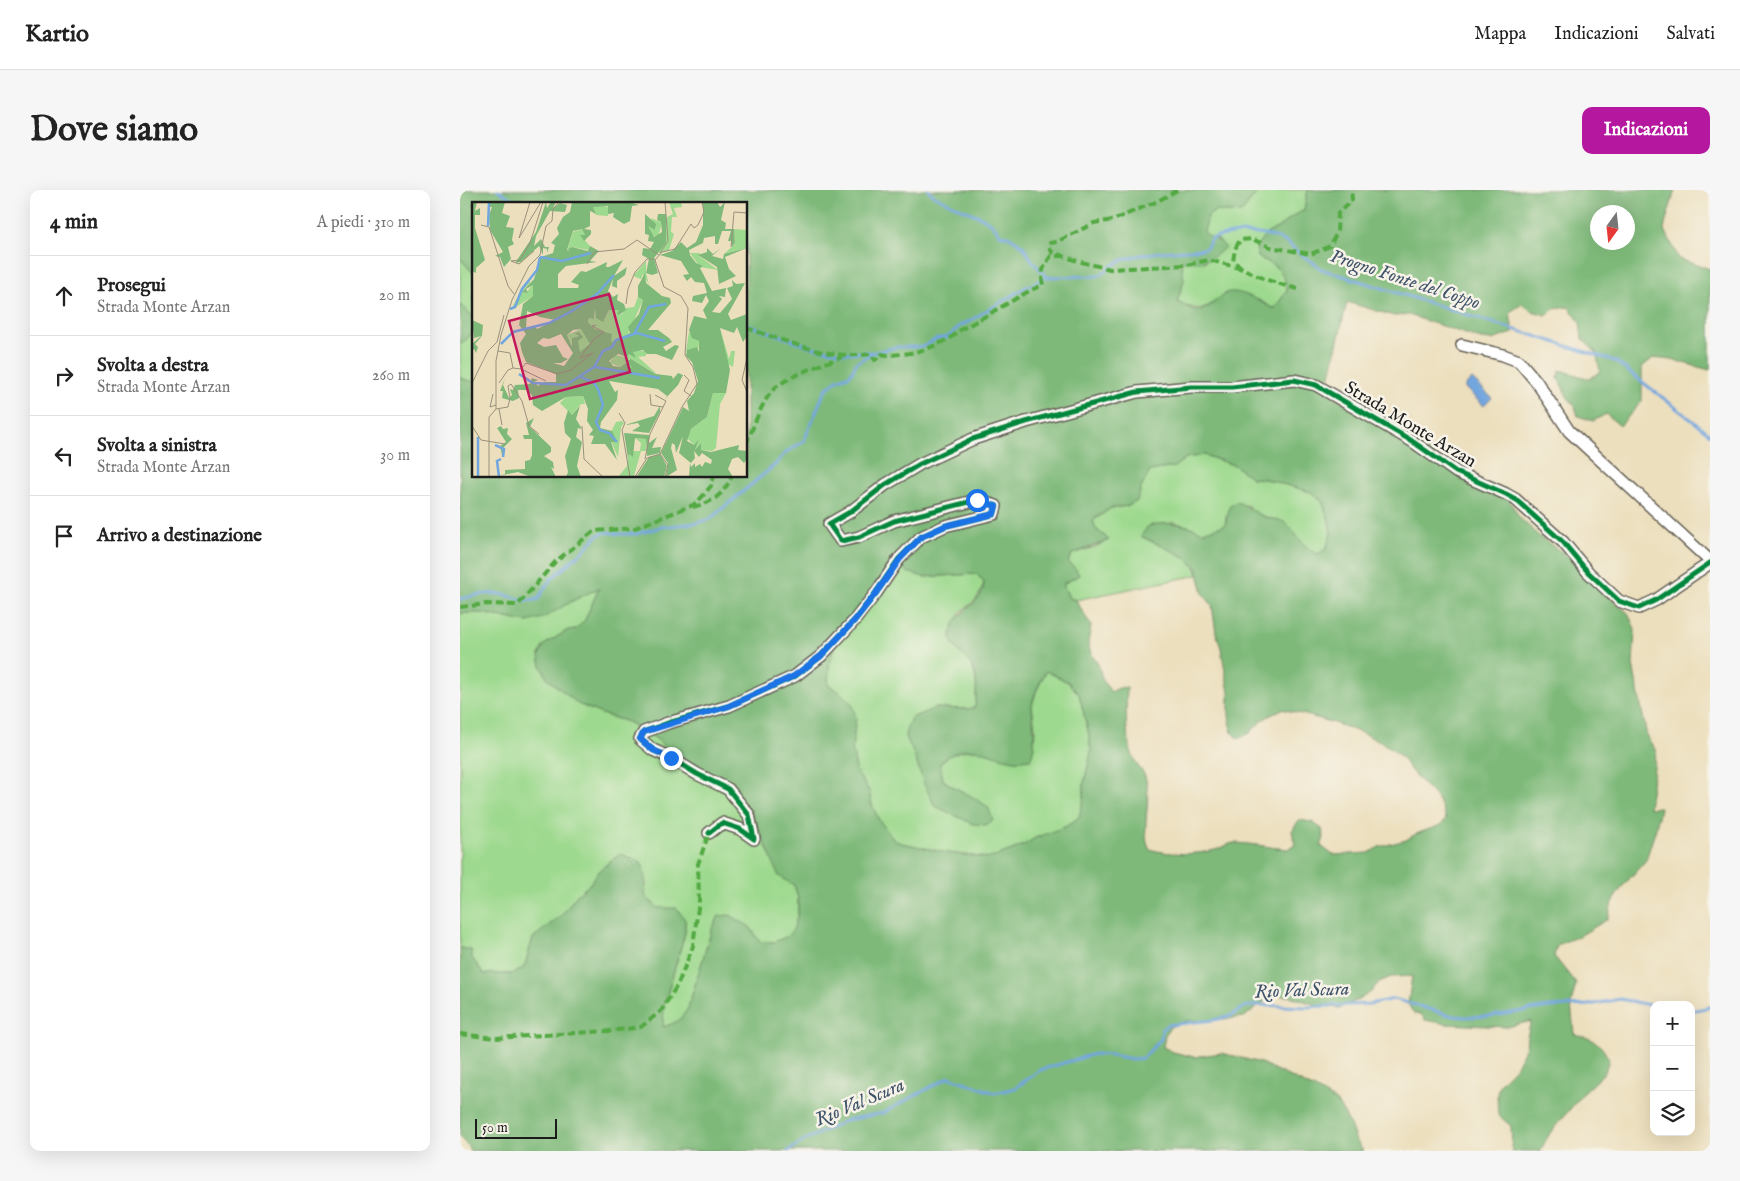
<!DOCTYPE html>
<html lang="it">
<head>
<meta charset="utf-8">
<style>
  body { margin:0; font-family:"IM FELL English",serif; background:#f6f6f6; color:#222 }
  .controls { position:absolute; right:15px; bottom:15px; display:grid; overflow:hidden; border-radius:10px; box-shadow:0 5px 20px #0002 }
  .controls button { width:45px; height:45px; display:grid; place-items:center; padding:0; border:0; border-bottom:1px solid #e0e0e0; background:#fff; color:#222; font:25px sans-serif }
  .compass { position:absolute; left:1130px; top:15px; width:45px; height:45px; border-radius:50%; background:#fff; box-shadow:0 5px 20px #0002; rotate:195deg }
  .scale { position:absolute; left:15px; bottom:12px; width:82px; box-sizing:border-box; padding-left:5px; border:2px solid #1c1c1c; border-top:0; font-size:14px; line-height:18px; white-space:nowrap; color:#1c1c1c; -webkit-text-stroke:4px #f7f3e8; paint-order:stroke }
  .stop { position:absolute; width:15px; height:15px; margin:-11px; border:4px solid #1a73e8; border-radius:50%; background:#fff }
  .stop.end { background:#1a73e8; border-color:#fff; box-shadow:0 1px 5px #0008 }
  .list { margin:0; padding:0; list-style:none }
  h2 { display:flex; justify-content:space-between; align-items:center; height:65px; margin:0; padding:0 20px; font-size:21px }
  h2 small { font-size:16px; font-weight:400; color:#767676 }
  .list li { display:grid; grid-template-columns:32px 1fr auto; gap:15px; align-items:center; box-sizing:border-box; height:80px; padding:0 20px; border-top:1px solid #e0e0e0 }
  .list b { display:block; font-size:19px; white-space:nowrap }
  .list p { margin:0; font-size:16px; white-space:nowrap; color:#767676 }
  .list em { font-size:16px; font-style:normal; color:#767676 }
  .icon { flex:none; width:28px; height:28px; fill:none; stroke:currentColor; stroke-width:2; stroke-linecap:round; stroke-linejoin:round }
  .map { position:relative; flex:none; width:1250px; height:961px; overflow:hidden; border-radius:10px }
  header { display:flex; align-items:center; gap:30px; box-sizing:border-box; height:70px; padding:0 25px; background:#fff; border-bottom:1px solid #e0e0e0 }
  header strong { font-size:24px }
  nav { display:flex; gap:28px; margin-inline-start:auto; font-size:18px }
  .intro { display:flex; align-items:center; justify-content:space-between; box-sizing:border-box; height:120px; padding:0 30px }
  h1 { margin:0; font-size:35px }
  .button { padding:12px 22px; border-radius:10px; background:#b5179e; color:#fff; font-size:18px; font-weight:700 }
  main { display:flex; gap:30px; padding:0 30px }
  aside { flex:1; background:#fff; border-radius:10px; box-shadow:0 5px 20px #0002 }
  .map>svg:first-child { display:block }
  .green { fill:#9dd98e; stroke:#5c7a55 }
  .forest { fill:#7eb979; stroke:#4d6a4a; fill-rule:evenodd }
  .water { fill:#72a6de; stroke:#47617d }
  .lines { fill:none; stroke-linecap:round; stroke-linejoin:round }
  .stream { stroke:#72a6de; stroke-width:3 }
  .minor-casing { stroke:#656054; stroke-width:14 }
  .minor { stroke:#fff; stroke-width:11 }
  .quiet { stroke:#52a943; stroke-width:4; stroke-dasharray:8 4; stroke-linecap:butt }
  .cycleway-casing { stroke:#f7f3e8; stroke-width:8 }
  .cycleway { stroke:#00873e; stroke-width:5 }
  .route { stroke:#1a73e8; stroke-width:6 }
  .labels { text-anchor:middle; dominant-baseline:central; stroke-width:5; stroke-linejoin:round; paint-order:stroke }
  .street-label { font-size:18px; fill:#1c1c1c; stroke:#f7f3e8 }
  .water-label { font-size:19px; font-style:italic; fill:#3e536a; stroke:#f7f3e8 }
  .inset-river { fill:none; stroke:#72a6de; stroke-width:2.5 }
  .inset-road { fill:none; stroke:#99917d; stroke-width:1 }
  .view { fill:#c2185b; fill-opacity:0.15; stroke:#c2185b; stroke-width:2.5 }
  .inset-edge { fill:none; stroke:#1c1c1c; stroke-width:2.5 }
</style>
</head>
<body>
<header>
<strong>Kartio</strong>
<nav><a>Mappa</a><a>Indicazioni</a><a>Salvati</a></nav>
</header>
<div class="intro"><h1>Dove siamo</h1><a class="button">Indicazioni</a></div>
<main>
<aside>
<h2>4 min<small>A piedi · 310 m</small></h2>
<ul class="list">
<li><svg class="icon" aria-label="ahead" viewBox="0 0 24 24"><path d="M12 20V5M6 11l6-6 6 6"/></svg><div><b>Prosegui</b><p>Strada Monte Arzan</p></div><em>20 m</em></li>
<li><svg class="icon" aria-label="right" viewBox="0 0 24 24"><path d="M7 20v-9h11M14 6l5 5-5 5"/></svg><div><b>Svolta a destra</b><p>Strada Monte Arzan</p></div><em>260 m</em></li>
<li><svg class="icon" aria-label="left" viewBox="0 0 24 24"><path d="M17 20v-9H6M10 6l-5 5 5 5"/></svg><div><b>Svolta a sinistra</b><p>Strada Monte Arzan</p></div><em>30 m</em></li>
<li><svg class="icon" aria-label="arrive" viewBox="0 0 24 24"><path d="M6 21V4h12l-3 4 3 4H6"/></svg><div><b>Arrivo a destinazione</b></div></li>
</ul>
</aside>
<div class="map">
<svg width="1250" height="961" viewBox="0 0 1250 961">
  <rect width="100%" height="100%" fill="#f7f3e8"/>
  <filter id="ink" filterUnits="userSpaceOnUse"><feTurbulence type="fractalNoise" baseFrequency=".02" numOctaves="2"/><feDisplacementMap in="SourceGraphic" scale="10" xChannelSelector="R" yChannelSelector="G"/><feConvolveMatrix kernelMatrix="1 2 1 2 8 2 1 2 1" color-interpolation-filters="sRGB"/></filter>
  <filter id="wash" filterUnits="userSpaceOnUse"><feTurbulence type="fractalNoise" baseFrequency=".0096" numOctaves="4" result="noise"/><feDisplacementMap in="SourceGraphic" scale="20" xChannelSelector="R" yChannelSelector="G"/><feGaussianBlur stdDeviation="1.12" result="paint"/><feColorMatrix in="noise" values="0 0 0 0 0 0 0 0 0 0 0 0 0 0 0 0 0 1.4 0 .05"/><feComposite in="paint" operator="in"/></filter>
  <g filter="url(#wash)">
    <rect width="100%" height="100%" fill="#ecdfbd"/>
    <path class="green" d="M799,0H848L844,20C831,28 820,37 806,44L798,67C815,76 825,79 827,101L814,119L799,110L763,105C743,121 741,122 717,112L724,90L721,71L745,72L759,50L750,47L743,42L748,26L755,21L781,23Z
      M0,68L14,84V132L11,124L0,115Z
      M14,135V192L0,188V154L11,145Z
      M744,265L776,276L792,288L805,289L851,302L862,311L869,330L871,344L866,359L858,364L848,360L822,331L808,328L796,323L787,315L766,325L765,335L743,342L734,338L713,332L681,346C698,357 733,362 738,385L616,410L609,408L603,394L619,385L615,378L608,372L612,364L635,357L649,350L635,338L633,331L651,318L668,316L677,311L681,298L690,281L714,277L726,268Z
      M442,375L464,387L516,384L524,391C521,407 513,414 500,422L492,454C517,478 518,483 515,517L509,519L475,518L445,546C458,568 464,594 475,616L528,617C521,612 486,594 483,589C481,585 481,578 479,573C506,551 525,562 555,570L574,558L575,537L572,516L576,502L586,481L608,492L619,504L629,545L631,563L624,593V608L619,627L607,636L575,648L564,655L534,667L528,668L488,663L441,653L434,650L419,630L412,615L409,601L397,583L392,558L396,528L368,495L369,475L377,447L421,387Z
      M139,398L125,430L116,439L108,440L84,455L79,465L81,476L88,489L118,514L142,524L168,532L197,549L214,567L290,619L319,686L334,695L338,707V724L333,741L326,747L314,752L300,753L290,737L259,726L252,739L228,818C221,831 217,833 202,837L204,815L225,743V730L198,718L184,706L186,693L150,671L138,682L129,695L117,705L102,725L73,748L65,775L61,780L51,784H24L12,768L11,760L0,758V423H22L67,432Z"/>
    <path class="forest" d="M0,0H799L781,23L755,21L748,26L744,42C751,49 759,49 765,57C750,73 741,72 721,72L724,90L717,112C723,114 730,119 736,120C751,122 760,100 774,102C788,103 802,113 814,119L827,101C825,79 815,76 798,67L796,58L806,44L819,37L831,28L844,20L848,0H1215L1204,38L1219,69L1250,79V180L1212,170L1193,168L1182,177V211L1160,236L1146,224L1133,231L1118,226L1115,216L1108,208L1098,188L1100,180L1130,189L1140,181L1136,162L1122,149L1120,132L1109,117L1094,119L1086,125L1072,121L1062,114L1050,122L1053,143L1032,150L1021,149L949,125L934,126L887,112L866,202L1048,308L1059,327L1080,347L1109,367L1145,404L1168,423L1175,439L1173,475L1187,547L1196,561L1189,618L1200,617L1196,638L1186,670L1162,697L1152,712L1148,729L1121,745L1097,755L1094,766L1116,794L1111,814L1114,844C1133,849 1140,851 1149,870L1145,882L1125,901L1090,943L1080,961H1052L1051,936L1038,925L1037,903L1040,893L1055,878L1066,857L1067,847L1071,831L1047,837L987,834L965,830L961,824H954L948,814L952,786L931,787L919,792L911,802L898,810L879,818L856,815L833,807L813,805L784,827L742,831H726L710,837L705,846L703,857L713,862L734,867L761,863L801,873L855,899L877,912L889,932L895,949L903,961H10L8,956L0,948V758L11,760L12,768L24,784H51L61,780L65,775L73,748L102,725L117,705L129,695L138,682L160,664L182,673L186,693L185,706L198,718H217L225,730V743L204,815L203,837C216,833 221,830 228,818L252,739L259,726L270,725L290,737L300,752H314L326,747L333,740L338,724V707L334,695L319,686L290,619L214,567L197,549L168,532L142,524L118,514L88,489L81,476L79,465L84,455L108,440L116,439L125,430L139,398L116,409L83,428L67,432L22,423H0V188L14,192V286H286V14H14V84L0,68ZM1138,22H1168V52H1138ZM744,265L776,276L792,288L805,289L851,302L862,311L869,330L871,344L866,359L858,364C842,358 837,342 824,332C819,329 813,330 808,328C796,325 789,316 777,312L770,315L765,335L743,342C723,333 709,331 688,336L681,346L723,366L737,378L743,403L752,415L756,443L761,458L769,502V525L772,543L778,549L790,543L802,530L822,519C854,527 916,542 939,565C945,570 948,578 953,583C967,599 981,607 986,629L981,635L956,644L946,650L919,657L909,663L873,665L861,656L864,648L862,639L852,632L839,630L832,641L835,654L828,659C812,658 789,653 773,653C767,654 761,659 755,660C734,665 710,665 689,659C680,638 693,609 685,586C683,581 679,578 676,573C664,549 666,522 667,497L659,498L651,502L643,491L638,474L631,464L628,452L631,436L616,410L609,408L603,394L619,385L615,378L608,372L612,364L649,350L635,338L633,330L651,318L668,316L677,311L681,298L690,281L714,277L726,268ZM442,375L447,382L464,387L516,384L524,391C524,395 523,399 522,402C513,420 494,421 491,445C490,460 511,468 515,483C518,493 516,506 515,517L509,519L475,518L451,528L447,537L445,546L451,557L465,596L475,616L513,634L526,635L533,630L528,617L511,606L490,595L483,590L480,573C510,547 523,566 555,570C560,571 566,569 571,569C577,548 573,538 572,518C572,506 581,491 586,481L608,492L619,504L629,545L631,563L624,593V608L619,627L607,636L575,648L564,655L534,667L528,668L488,663L441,653L434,650L419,630L412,615L409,601L397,583L392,558L396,528L392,514L380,502L368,495L369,475L377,447L421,387Z
      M0,115C4,118 9,122 12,126C17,137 10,149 0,154Z"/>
    <path class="water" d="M1012,189L1032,208L1024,216L1004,197Z"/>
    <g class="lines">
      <path class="stream" d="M38,0L60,14
        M468,0L473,5L497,17L521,27L532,34L540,44L550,47L563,56L573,72L587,87
        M286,134L355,158L385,163L411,162
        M0,409C13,406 26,402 39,404C54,405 63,414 78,409L90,390L122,362L137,346L145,342L160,344H176L201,337L236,333L250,329L316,274L325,263L344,251L365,200L377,190L390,185L397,172L415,162L437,157H458L465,156L476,149L488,147L501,135L508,132L566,97L587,87L637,86C646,83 652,75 660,71C685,61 716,61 743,59L747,57L751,49C770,41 805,41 824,51C829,53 834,59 839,63C846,68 855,73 861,79L1155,171L1250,244
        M1231,821L1250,817
        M328,961L347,949L387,930L423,923L489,887L535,903L555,898L580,880L634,864L652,865L672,869L683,868L701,849L702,839L708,835L754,830L772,825L784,817L799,815L846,817L910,814L934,809L993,826L1006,827L1031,826L1089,817L1129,815L1160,809L1194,816"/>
    </g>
  </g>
  <g filter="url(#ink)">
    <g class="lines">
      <g class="minor-casing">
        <path id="minor" d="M1002,155L1043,165L1059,171L1076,191L1109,241L1250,371
          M249,643L262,633L280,639L294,649L289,625L268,599L237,584L211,568L193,560L180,549L184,542L208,533L269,516L335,486L361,466L394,431L416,403L439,369L461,347L485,336L534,324L536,316L517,310L434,331L399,347L381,351L369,334L390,322L425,295L460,274L513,249L566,232L677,202L731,197H772L834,190L856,195L952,251L996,282L1046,304L1055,309L1103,352L1128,382L1159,411L1179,418L1196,410L1250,373"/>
      </g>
      <use href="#minor" class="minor"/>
      <path class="quiet" d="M717,0L698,11L653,30L634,33L597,52L590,53L588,55L592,62L617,71L650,79L726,75L749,70L783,79
        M838,99C815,93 791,86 773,71L775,59L780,50L792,49L810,57L851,64L870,56L877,42L878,23L892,10L891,0
        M286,138C328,151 367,170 411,164L415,170L422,164L427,165C452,164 466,161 488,149C496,145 499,139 508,136L571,100L583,95C580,82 584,76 591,66H604
        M286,254C294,237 299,217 312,201C322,188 365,173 382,167
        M233,317C254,312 263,305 272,286
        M0,417L27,414L58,415L95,372L134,341L175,338L225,318C237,316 244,304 251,296V291L255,286
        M0,844L35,848L149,841L181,837L201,821L218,794L233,756L239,710L238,674L249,643"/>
      <g class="cycleway-casing">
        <path id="cycleway" d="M249,643L262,633L280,639L294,649L289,625L268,599L237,584L211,568L193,560L180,549L184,542L208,533L269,516L335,486L361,466L394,431L416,403L439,369L461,347L485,336L534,324L536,316L517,310L434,331L399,347L381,351L369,334L390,322L425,295L460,274L513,249L566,232L677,202L731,197H772L834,190L856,195L952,251L996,282L1046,304L1055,309L1103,352L1128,382L1159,411L1179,418L1196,410L1250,373"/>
      </g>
      <use href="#cycleway" class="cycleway"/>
    </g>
  </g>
  <g class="lines" filter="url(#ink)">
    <path class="route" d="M211,568L193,560L180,549L184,542L269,516L334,486L361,466L394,431L416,403L440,369L461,347L485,336L534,324L536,316L517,310"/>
  </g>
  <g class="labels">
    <g class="street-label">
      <text transform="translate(950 235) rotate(31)">Strada Monte Arzan</text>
    </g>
    <g class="water-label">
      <text transform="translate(945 90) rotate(18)">Progno Fonte del Coppo</text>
      <text transform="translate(842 801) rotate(-2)">Rio Val Scura</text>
      <text transform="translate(400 913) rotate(-23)">Rio Val Scura</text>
    </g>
  </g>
  <g transform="translate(12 12)">
    <rect width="275" height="275" fill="#ecdfbd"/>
    <path d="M197,0H209L210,5L202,6L205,15H200L199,30L202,32L197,48L186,51L190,45L195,15L201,12ZM127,3L136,5V14L124,13L120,5ZM179,16L190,21L186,34H180L176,26V24L184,27ZM110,27L113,33H108L118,44L117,48L100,45L96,47L99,50L95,49L101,30ZM262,27L275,28V46L252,52L263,42ZM218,51H228L227,54L246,68L228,65ZM174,59V71L177,83L171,72L169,77L161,74ZM58,79V81L51,88L54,91L61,82V94L39,108L49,88ZM166,95L171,98L156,132L138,141L140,132L123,127L116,120L117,116L122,117L124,107L127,116L132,118L137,108H147V113L150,112L154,106L162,105ZM248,126L257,157L259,149H263L261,165L256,162ZM109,127L118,139L116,148L108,150L105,139L110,135L107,130L102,131L107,134L100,136L101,144L95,133ZM217,130L227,139L226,150L225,145L214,149ZM162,149H174V154L166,155L185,172L159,157L154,159L160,166L153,161L149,165L137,161L144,153L153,155ZM241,191H254L248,202L244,246L240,249L229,248V241L223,248L227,237L222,243L215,236L219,227L235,215ZM111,194L113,202H109L100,213L88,201L94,195ZM150,219L152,221L149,225L146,255L139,239L143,238L138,232L144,220ZM163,236L174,237V249H169L162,274L146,275L155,264L157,239L160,240L158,254L162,249H168L169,241Z" fill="#9dd98e"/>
    <path d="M0,0H5L3,9L8,6V13H3V26L13,58L4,66V71L0,69ZM16,0H33L30,11L38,14L34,25L42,26L40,38L42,42L36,45L39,57L32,65L28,55L23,54L31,50L18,28L17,13L20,5H17ZM74,0L75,6L79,0H84L81,6L88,1L95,3L93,10L78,9L64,34L62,44L69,37L73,45H77L75,51V47L71,46V53L67,44L49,60L43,61L64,30ZM100,0H157L167,3L160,4L158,19L152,22L141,15L142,11L136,12V4L121,5L124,12L118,9V24L112,27L119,28V32L112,39L108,33H113L110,27L101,29L95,48L98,50L96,47L100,45L116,49L118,44L127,49L118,59L125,60L94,64L86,72V86H106L107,83L99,80L109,69L114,70L135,60L134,65H137L151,58L142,74L155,65L153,73L145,79V86L140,84L141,77L136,89L141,95L146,92L145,98L152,102L154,108L147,113L145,112L147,108H137L131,120L124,116L123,107L122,117L117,116L116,120L123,127L140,132L139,140L158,131L156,125L167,112L171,98L166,95V84L173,71L174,81L190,94L198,96L199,101L176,128H186L197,136L200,140L191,145L194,149L203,143L207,144L200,158L184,152H175L171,148L161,150L164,156L157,152L155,155L146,152L137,159L141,164L149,165L153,161L160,166L154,159L159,157L184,172L200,174L201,177L206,171L211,173L206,183L193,197L195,194L186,187L137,179L143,190L146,188L145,198L129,220L128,226L140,229L145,240H139L145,258L133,242H119L122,234L117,233L121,228L115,219L116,207L111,194L94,195L70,209L61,203L60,193L54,188H46L47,196L41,199L30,196L31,189H28L33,176L31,183L37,196L40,193L38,187L41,188L43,183L58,182L60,176L66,178L62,180L66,184L72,180H84V172L54,160L50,150L48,141L54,132L47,123L51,102L61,94V83L54,87L56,91L50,90L62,77L69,55L81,51L83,43L79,41L87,32L85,26L91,15L98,10ZM55,109L68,115L83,118L65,127L63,124L54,126ZM109,127L118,142L108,150L106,139L111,135L107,130L102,131L107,134L100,136V144L95,133L101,128ZM89,132L101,151L92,164L81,161H89L96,157L91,155L84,143L72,145L65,141L71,136L77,137ZM231,0H245L248,5L253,0L249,18L254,21L253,27H262L263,41L260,45L259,39H256L259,29H250L246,42H243V34L232,36L231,41L217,48L218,53L224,61L231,64L228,66L240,89L254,86L253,95L247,94L250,97L240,110L248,111L260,97L255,86L261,84L260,78L264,82L273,81L256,112L259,118L275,112V134L271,140L265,125L262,131L248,126L258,168L254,191H241L235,215L219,227L215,239L222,243L227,237L223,248L229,241V248L239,250L267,243L266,248L275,249V257L272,261L266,255L260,257L256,267L261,275H217L218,261L219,265L223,261V265L228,262L230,265L233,260L239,262L240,258L230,251L227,255L222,249L223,256L219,261L214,257L207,251L211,234L204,251L203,243L200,241L199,246L205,268L194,275L196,261L189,251L211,205L217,209L215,199L222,191L226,179L220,160L214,154L215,148L225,145L227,150V139L220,136L217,128L222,114L235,117L231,108L237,99L234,93L230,101L220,99L221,94L235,91L232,81L223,80L219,75L215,79L211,73L217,72L209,59L188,53L200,49L209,40L215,46L224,40L231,23ZM173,12L184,22L183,28L176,24L182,35L190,30L189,20L185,18L186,12H194V41L182,56L186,71L180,73L174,71L177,57L170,53L171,46L178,47L182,40L176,39L177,33L173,32ZM235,46L241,52L249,46L240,54L251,57L252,52L275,46L253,55L257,67L264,74L247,82L245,65L226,53L235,50ZM0,118L11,123L10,134L3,142L6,145L4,151L2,147L0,148V142L9,134L2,136ZM108,204L104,217L110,227L106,226L104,235L110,240L105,264L109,275H94L96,270L93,254L99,237L93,231L92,221L96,208L100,213ZM188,204V210L177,231L160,229L168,224L166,221L153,223L182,214ZM62,216L58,225L79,245V250L72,254L81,260L82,267L79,265L84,275H59L46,270L26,274L33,272V268L53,267V259L58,258L60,253V237H52L51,233H57L54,221ZM29,224L31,227L36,226L35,232L40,237L31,246L32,249L30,253L28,244L34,240L25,226ZM152,231L177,233V241L185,235L180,246L189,245L188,251L175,254L174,237L163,236L161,255L157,252L159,239L156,256ZM188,252L195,264L192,275L165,274L177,255Z" fill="#7eb979" fill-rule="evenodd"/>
    <path class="inset-river" d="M16,24L17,0M68,55L90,59L119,51M38,107L43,105L50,87L65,68L68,55M162,132L177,105L194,102M29,142L41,130L77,121L100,109L125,92L142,73M123,165L188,176M47,172L61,181L94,183L122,165L131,149L140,145L144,138L165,131L193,139M109,175L122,181L126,187L131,203L124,220L128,228L137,231L145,240M6,235V275M23,243L32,247L31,255M27,275L25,259L29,257"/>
    <path class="inset-road" d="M58,0L47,36L69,0M9,23L17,25L36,84L42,92M259,45L262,10L275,11M62,49L47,62L39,59L48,58L58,41L71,0M188,51L196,39L193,0M115,62L122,50L152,47L165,38L187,53M154,102L156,87L163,70L175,57H183M26,149L38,151L41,166M275,156L270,178L275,190M41,166L49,167L54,161L85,172L99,168L121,151L108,156L121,138L132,130L120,124L124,123M49,167L74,179M212,173L217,178L212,189L219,194M0,181L16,149L25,140L32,113M27,181L36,168L41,166M21,192L18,205L24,203M178,192L179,203L191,205M24,207L36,205L38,196L36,184L39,182L50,199L57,224L67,232M27,207L30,223M147,211L153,221L150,228L158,275M0,224L9,238L33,242M110,224L112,257L131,275M188,252L196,263L193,275M173,257L178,232L194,199L183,193M17,275V215L24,207V159L29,133L40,98L57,64L68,53L74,24L80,19L81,7L87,0M163,275L175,256L188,252L210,205L225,182L221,165L213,153L216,106L209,94L192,85L183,58L190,50L203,47L219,22L222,26L226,23L232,10L230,0"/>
    <path class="view" d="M137,92L158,170L58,197L37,119Z"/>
    <rect width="275" height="275" class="inset-edge"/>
  </g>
</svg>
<div class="controls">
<button>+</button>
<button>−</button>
<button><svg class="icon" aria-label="layers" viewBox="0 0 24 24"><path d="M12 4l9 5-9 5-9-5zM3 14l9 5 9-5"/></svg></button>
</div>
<svg class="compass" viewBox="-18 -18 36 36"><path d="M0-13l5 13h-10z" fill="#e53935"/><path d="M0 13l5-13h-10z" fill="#767676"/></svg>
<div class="scale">50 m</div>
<div class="stop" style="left:517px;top:310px"></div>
<div class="stop end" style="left:211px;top:568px"></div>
</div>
</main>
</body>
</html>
